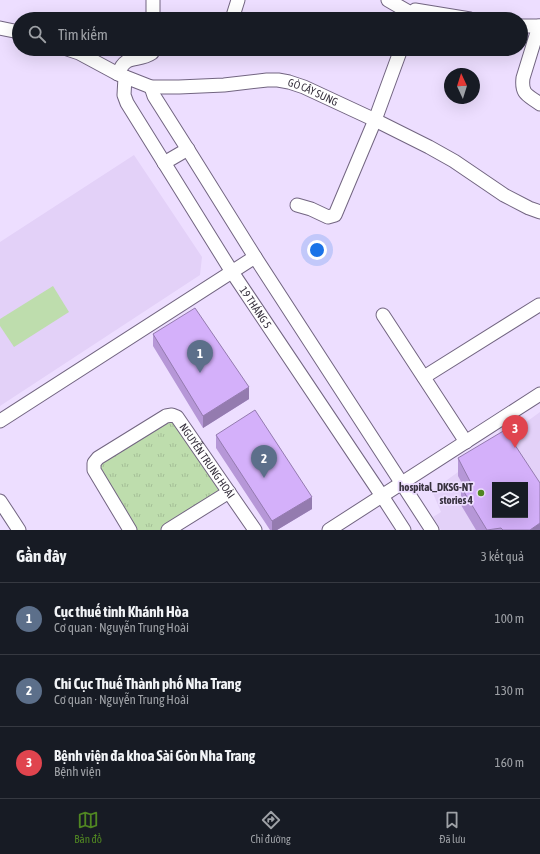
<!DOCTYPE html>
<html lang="vi">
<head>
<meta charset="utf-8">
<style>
  body { margin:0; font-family:"Asap Condensed",sans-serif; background:#242831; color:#f1f3f6 }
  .controls { position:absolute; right:12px; bottom:12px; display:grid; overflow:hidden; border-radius:0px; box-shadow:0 4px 16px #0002 }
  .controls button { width:36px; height:36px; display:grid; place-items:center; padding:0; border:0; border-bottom:1px solid #363941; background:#171b24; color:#f1f3f6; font:20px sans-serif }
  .compass { position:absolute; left:444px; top:68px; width:36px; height:36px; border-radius:50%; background:#171b24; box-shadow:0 4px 16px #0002; rotate:356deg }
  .you { position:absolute; left:317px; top:250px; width:14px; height:14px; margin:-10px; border:3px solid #fff; border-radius:50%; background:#1a73e8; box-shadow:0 0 0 6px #1a73e833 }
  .badge { display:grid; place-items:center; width:26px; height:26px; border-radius:50%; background:#508722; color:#fff; font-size:13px; font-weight:700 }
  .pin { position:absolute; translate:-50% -33px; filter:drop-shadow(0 1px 2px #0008) }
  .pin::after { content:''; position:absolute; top:21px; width:14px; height:12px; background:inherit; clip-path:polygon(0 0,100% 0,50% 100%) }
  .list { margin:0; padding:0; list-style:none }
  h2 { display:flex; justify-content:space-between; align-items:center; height:52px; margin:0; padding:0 16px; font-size:17px }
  h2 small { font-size:13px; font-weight:400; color:#9ea1a6 }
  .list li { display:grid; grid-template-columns:26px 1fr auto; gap:12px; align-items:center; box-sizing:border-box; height:72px; padding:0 16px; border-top:1px solid #363941 }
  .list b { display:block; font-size:15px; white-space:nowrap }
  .list p { margin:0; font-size:13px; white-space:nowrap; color:#9ea1a6 }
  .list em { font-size:13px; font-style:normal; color:#9ea1a6 }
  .icon { flex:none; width:22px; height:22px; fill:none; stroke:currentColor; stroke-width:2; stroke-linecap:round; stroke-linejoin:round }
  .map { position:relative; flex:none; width:540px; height:530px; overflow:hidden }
  .search { position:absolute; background:#171b24; box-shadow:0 4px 16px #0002; left:12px; right:12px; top:12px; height:44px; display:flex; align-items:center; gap:10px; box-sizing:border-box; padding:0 14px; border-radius:22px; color:#9ea1a6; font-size:15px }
  .sheet { height:268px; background:#171b24 }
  nav { display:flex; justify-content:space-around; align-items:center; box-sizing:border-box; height:56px; border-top:1px solid #363941; background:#171b24; font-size:11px; color:#9ea1a6 }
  nav a { display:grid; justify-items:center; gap:2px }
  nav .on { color:#508722 }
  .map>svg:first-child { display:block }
  .built { fill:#e3d1f8; fill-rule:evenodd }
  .grass { fill:#beddad }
  .park { fill:url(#park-tufts) }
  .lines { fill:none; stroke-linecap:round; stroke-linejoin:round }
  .minor-casing { stroke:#726581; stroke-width:15 }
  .minor { stroke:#fff; stroke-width:13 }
  .wall { fill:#b697d7 }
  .shaded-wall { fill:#947baf }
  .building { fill:#d4b0fa; stroke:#947baf; fill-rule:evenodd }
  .poi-dot { fill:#508722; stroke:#eddeff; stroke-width:1.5 }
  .labels { text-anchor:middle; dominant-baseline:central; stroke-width:3.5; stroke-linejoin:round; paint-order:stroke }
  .street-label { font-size:11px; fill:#38323f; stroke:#eddeff }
  .poi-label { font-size:11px; font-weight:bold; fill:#38323f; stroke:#eddeff; text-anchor:end }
</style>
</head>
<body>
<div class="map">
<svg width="540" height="530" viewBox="0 0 540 530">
  <defs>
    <pattern id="park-tufts" width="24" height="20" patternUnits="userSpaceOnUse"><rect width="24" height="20" fill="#beddad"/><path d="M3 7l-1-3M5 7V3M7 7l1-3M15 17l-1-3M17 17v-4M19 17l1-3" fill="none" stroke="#a4be96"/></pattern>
  </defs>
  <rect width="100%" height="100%" fill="#eddeff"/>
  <path class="built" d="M134,155L202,257L200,275L0,406V242Z
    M540,412V530H441L433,517L441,512L432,491ZM495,485H525V515H495Z"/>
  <path class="grass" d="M53,286L69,312L14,347L0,326V319Z"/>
  <path class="park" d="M169,420L174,421L220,492L160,530H137L98,468L101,464Z"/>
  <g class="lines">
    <g class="minor-casing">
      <g id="minor">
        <path d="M153,0V19"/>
        <path d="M388,0L414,15"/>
        <path d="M415,10L470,19"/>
        <path d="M232,19L238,0"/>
        <path d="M521,26H540"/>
        <path d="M539,26L523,78C521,95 528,95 540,104"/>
        <path d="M0,28L19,32"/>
        <path id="s1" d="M67,49L79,53L118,74L151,87H179L224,85L267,80H278L289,82L304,87L375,120L429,147L454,161L504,195L529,208L540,212"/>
        <path d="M118,74C126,52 138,63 152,53V49"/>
        <path id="s2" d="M125,77L124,95L127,103L232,272L382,496L404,530"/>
        <path d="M151,87L154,96L192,156L255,257L432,530"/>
        <path d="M164,163L188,149"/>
        <path d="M297,205L311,209L328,217L335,215L375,120L401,49"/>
        <path d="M383,315L466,442"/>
        <path d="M424,377L539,305"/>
        <path d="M0,421L255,257"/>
        <path d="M0,501L19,530"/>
        <path id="s3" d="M130,530L94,470V463L98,458L166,416L172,415L177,417L255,530"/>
        <path d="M168,530L229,492"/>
        <path d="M329,530L540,394"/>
      </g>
    </g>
    <use href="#minor" class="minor"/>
  </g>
  <path class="wall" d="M153,334L249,399L203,428L153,346Z
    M216,435L312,509L277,530H270L216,448Z
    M458,458L540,530H476L461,505V487H464L458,476Z"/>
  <path class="shaded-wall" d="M249,387V399L203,428V416Z
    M312,497V509L277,530H272V521Z
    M540,523V530H530Z"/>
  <path class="building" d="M195,308L249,387L203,416L153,334Z
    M255,410L312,497L272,521L216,435Z
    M505,430L540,483V523L530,530H503L501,528L487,530L461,487L472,485L458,458ZM495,485H525V515H495Z"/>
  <circle class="poi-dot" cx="481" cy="493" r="4"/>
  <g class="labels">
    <g class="street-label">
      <text stroke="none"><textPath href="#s1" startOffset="257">GÒ CÂY SUNG</textPath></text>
      <text stroke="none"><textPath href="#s2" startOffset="268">19 THÁNG 5</textPath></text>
      <text stroke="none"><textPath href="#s3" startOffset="228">NGUYỄN TRUNG HOÀI</textPath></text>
    </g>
    <g class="poi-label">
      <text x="473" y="487">hospital_DKSG-NT<tspan x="473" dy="13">stories 4</tspan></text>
    </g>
  </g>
</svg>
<div class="controls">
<button><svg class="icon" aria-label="layers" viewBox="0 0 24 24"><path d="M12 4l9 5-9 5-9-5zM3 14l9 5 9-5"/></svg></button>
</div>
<svg class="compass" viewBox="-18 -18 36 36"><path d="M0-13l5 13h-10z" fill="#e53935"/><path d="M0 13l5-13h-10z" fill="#9ea1a6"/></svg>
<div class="you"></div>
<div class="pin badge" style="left:200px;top:373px;background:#5c6f8a">1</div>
<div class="pin badge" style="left:264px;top:478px;background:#5c6f8a">2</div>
<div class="pin badge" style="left:515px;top:448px;background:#e0444e">3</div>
<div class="search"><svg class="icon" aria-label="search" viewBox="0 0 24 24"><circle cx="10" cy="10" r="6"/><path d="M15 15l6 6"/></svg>Tìm kiếm</div>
</div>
<section class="sheet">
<h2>Gần đây<small>3 kết quả</small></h2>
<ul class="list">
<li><span class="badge" style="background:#5c6f8a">1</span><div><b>Cục thuế tỉnh Khánh Hòa</b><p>Cơ quan · Nguyễn Trung Hoài</p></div><em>100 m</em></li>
<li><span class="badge" style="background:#5c6f8a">2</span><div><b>Chi Cục Thuế Thành phố Nha Trang</b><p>Cơ quan · Nguyễn Trung Hoài</p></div><em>130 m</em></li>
<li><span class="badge" style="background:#e0444e">3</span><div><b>Bệnh viện đa khoa Sài Gòn Nha Trang</b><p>Bệnh viện</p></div><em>160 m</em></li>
</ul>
</section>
<nav>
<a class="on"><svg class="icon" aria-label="map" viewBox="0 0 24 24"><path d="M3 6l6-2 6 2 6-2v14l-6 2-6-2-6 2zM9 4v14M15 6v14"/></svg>Bản đồ</a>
<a><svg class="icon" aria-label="directions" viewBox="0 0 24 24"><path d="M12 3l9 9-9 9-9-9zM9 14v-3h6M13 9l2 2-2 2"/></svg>Chỉ đường</a>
<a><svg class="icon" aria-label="saved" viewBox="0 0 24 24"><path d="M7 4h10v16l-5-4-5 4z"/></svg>Đã lưu</a>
</nav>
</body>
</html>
